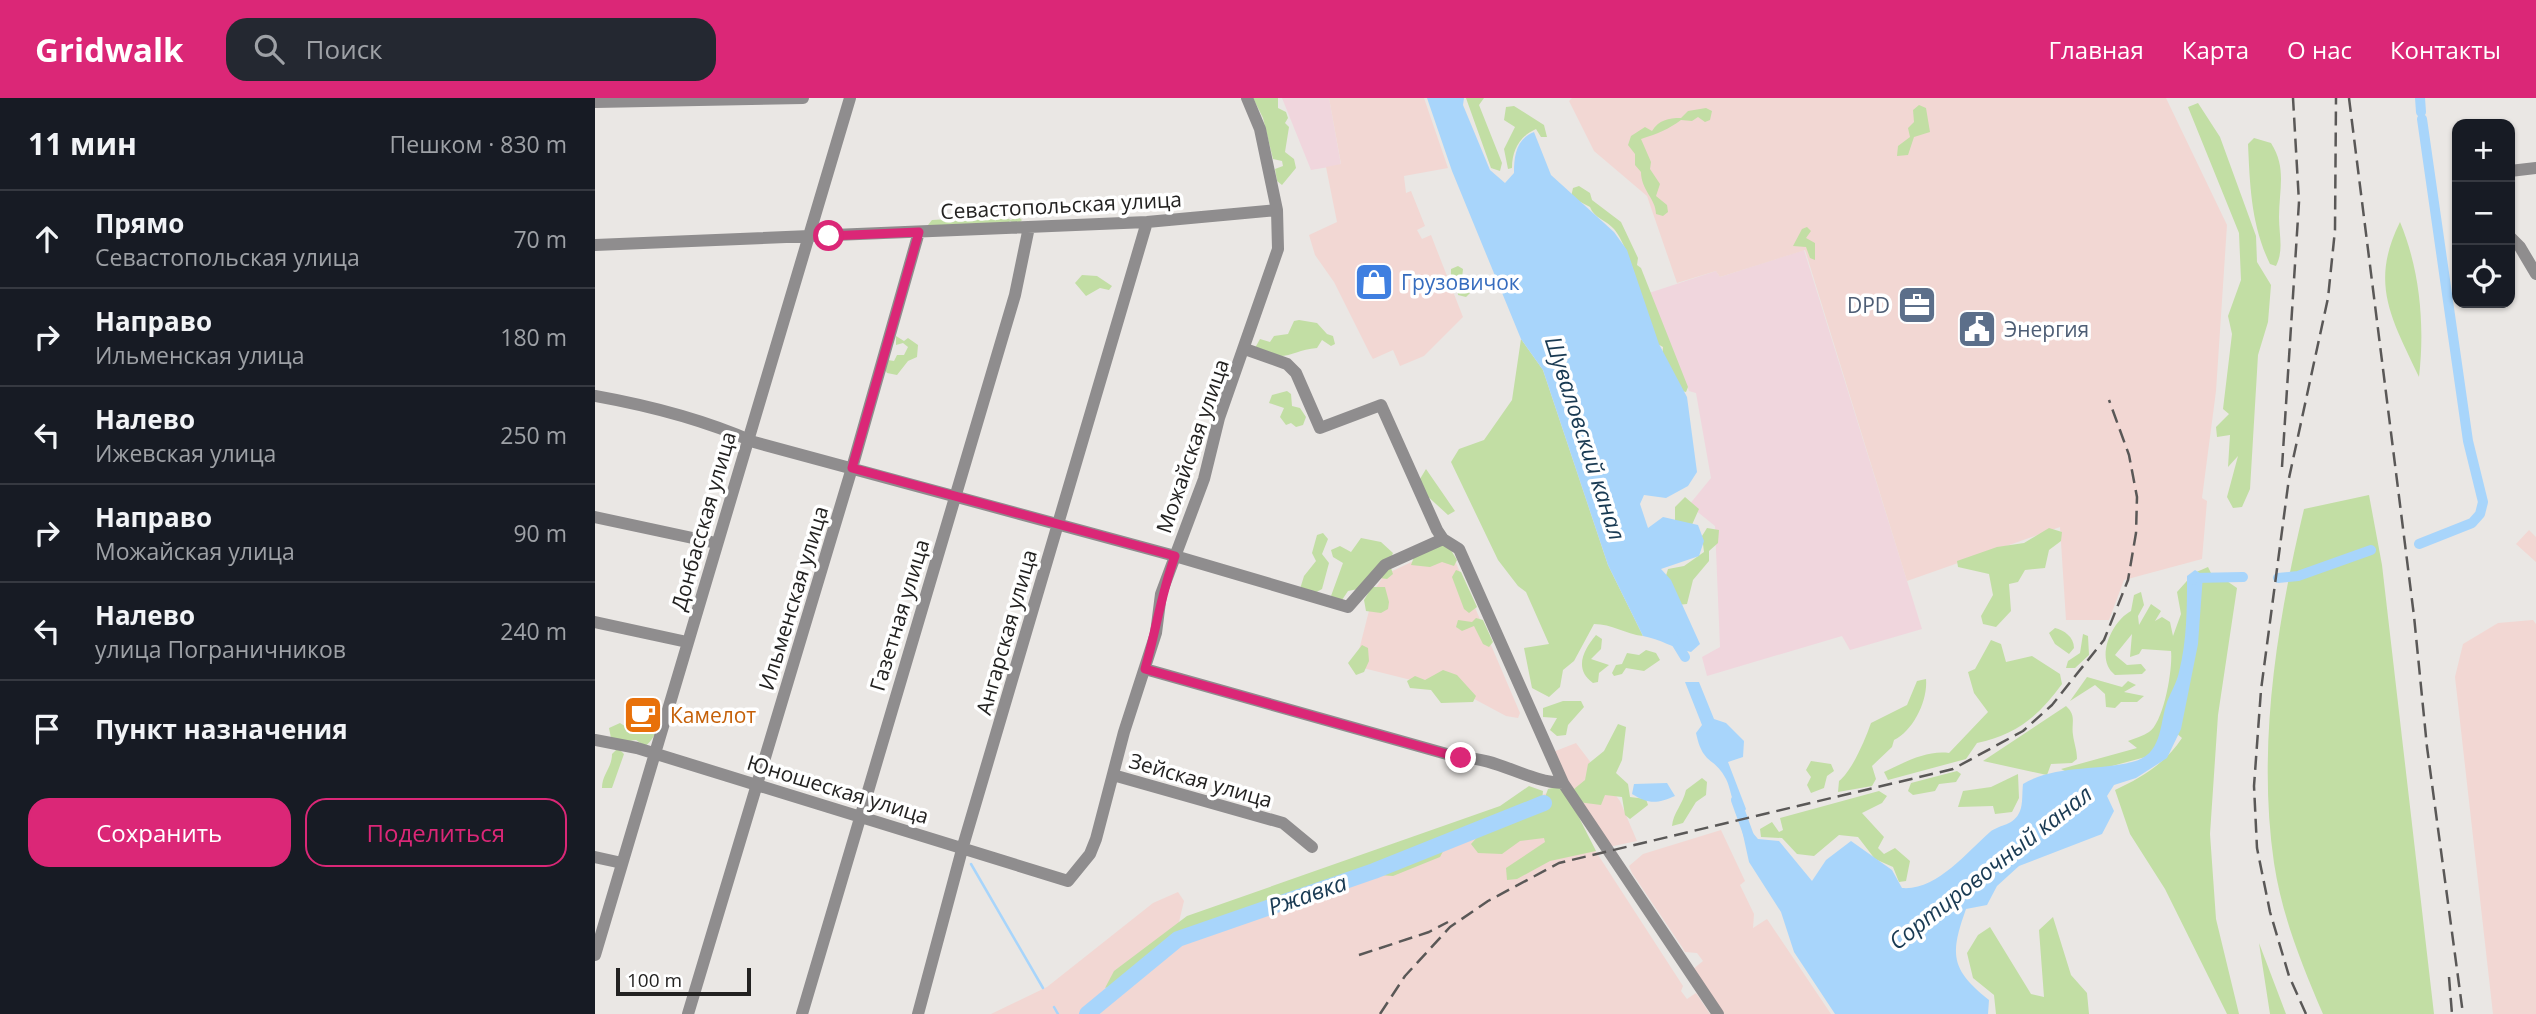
<!DOCTYPE html>
<html lang="ru">
<head>
<meta charset="utf-8">
<style>
  body { margin:0; font-family:"Open Sans",sans-serif; background:#242831; color:#f1f3f6 }
  .controls { position:absolute; right:21px; top:21px; display:grid; overflow:hidden; border-radius:14px; box-shadow:0 2px 5px #0004 }
  .controls button { width:63px; height:63px; display:grid; place-items:center; padding:0; border:0; border-bottom:2px solid #363941; background:#171b24; color:#f1f3f6; font:35px sans-serif }
  .scale { position:absolute; left:21px; bottom:18px; width:135px; box-sizing:border-box; padding-left:7px; border:4px solid #232221; border-top:0; font-size:19px; line-height:24px; white-space:nowrap; color:#232221; -webkit-text-stroke:5px #fff; paint-order:stroke }
  .stop { position:absolute; width:21px; height:21px; margin:-16px; border:5px solid #db2777; border-radius:50%; background:#fff }
  .stop.end { background:#db2777; border-color:#fff; box-shadow:0 2px 7px #0008 }
  .list { margin:0; padding:0; list-style:none }
  h2 { display:flex; justify-content:space-between; align-items:center; height:91px; margin:0; padding:0 28px; font-size:30px }
  h2 small { font-size:23px; font-weight:400; color:#9ea1a6 }
  .list li { display:grid; grid-template-columns:46px 1fr auto; gap:21px; align-items:center; box-sizing:border-box; height:98px; padding:0 28px; border-top:2px solid #363941 }
  .list b { display:block; font-size:26px; white-space:nowrap }
  .list p { margin:0; font-size:23px; white-space:nowrap; color:#9ea1a6 }
  .list em { font-size:23px; font-style:normal; color:#9ea1a6 }
  .actions { display:flex; gap:14px; padding:21px 28px }
  .actions a { flex:1; padding:16px 0; border:2px solid #db2777; border-radius:21px; text-align:center; font-size:24px; color:#db2777 }
  .actions .main { background:#db2777; color:#fff }
  .icon { flex:none; width:38px; height:38px; fill:none; stroke:currentColor; stroke-width:2; stroke-linecap:round; stroke-linejoin:round }
  .map { position:relative; flex:none; width:1941px; height:916px; overflow:hidden }
  header { display:flex; align-items:center; gap:42px; box-sizing:border-box; height:98px; padding:0 35px; background:#db2777; color:#fff }
  header strong { font-size:33px }
  nav { display:flex; gap:38px; margin-inline-start:auto; font-size:24px }
  .search { width:490px; height:63px; background:#242831; display:flex; align-items:center; gap:18px; box-sizing:border-box; padding:0 24px; border-radius:21px; color:#9ea1a6; font-size:26px }
  main { display:flex }
  aside { flex:1; background:#171b24 }
  .map>svg:first-child { display:block }
  .commercial { fill:#f0d6dd }
  .industrial { fill:#f2d7d3 }
  .green { fill:#c2dea4 }
  .water { fill:#a8d5fb }
  .lines { fill:none; stroke-linecap:round; stroke-linejoin:round }
  .stream { stroke:#a8d5fb; stroke-width:2.5 }
  .canal { stroke:#a8d5fb; stroke-width:10 }
  .river { stroke:#a8d5fb; stroke-width:16 }
  .minor { stroke:#8f8d8e; stroke-width:12 }
  .rail { stroke:#5a5857; stroke-width:2.5; stroke-dasharray:14 7; stroke-linecap:butt }
  .route { stroke:#db2777; stroke-width:9 }
  .labels { text-anchor:middle; dominant-baseline:central; stroke-width:7; stroke-linejoin:round; paint-order:stroke }
  .street-label { font-size:21px; fill:#232221; stroke:#fff }
  .shop-label { font-size:21px; fill:#366cbe; stroke:#fff; text-anchor:start }
  .service-label { font-size:21px; fill:#4e5e75; stroke:#fff; text-anchor:end }
  .food-label { font-size:21px; fill:#c56008; stroke:#fff; text-anchor:start }
  .water-label { font-size:23px; font-style:italic; fill:#193a53; stroke:#fff }
</style>
</head>
<body>
<header>
<strong>Gridwalk</strong>
<div class="search"><svg class="icon" aria-label="search" viewBox="0 0 24 24"><circle cx="10" cy="10" r="6"/><path d="M15 15l6 6"/></svg>Поиск</div>
<nav><a>Главная</a><a>Карта</a><a>О нас</a><a>Контакты</a></nav>
</header>
<main>
<aside>
<h2>11 мин<small>Пешком · 830 m</small></h2>
<ul class="list">
<li><svg class="icon" aria-label="ahead" viewBox="0 0 24 24"><path d="M12 20V5M6 11l6-6 6 6"/></svg><div><b>Прямо</b><p>Севастопольская улица</p></div><em>70 m</em></li>
<li><svg class="icon" aria-label="right" viewBox="0 0 24 24"><path d="M7 20v-9h11M14 6l5 5-5 5"/></svg><div><b>Направо</b><p>Ильменская улица</p></div><em>180 m</em></li>
<li><svg class="icon" aria-label="left" viewBox="0 0 24 24"><path d="M17 20v-9H6M10 6l-5 5 5 5"/></svg><div><b>Налево</b><p>Ижевская улица</p></div><em>250 m</em></li>
<li><svg class="icon" aria-label="right" viewBox="0 0 24 24"><path d="M7 20v-9h11M14 6l5 5-5 5"/></svg><div><b>Направо</b><p>Можайская улица</p></div><em>90 m</em></li>
<li><svg class="icon" aria-label="left" viewBox="0 0 24 24"><path d="M17 20v-9H6M10 6l-5 5 5 5"/></svg><div><b>Налево</b><p>улица Пограничников</p></div><em>240 m</em></li>
<li><svg class="icon" aria-label="arrive" viewBox="0 0 24 24"><path d="M6 21V4h12l-3 4 3 4H6"/></svg><div><b>Пункт назначения</b></div></li>
</ul>
<div class="actions"><a class="main">Сохранить</a><a>Поделиться</a></div>
</aside>
<div class="map">
<svg width="1941" height="916" viewBox="0 0 1941 916">
  <rect width="100%" height="100%" fill="#eae7e4"/>
  <path class="commercial" d="M687,0H734L746,67L716,72Z
    M1209,152L1327,531L1255,552L1247,538L1112,578L1107,559L1125,549L1120,428L1094,407L1116,380L1101,295L1094,293L1054,195L1121,173L1125,179Z"/>
  <path class="industrial" d="M734,0H829L853,70L809,78L811,95L816,93L830,128L822,132L827,141L836,137L868,219L829,258L805,268L798,252L778,261L775,256L739,184L720,157L714,137L742,124L731,69L746,66Z
    M977,0H1571L1632,127L1621,293L1607,400L1612,403L1607,461L1529,482L1514,522H1471L1465,429L1312,483L1210,152L1125,179L1121,173L1082,185L1052,98L999,53L974,3Z
    M1934,432L1941,439V464L1921,446Z
    M846,450L855,451L925,615L923,620L911,618L868,595L760,568L779,493L789,477Z
    M1938,522L1941,526V916H1898L1860,579L1868,546L1903,525Z
    M981,645L1025,703L1042,743L1014,749L970,682L958,654Z
    M961,692L1088,888L1086,893L1092,901L1101,895L1115,916H396L452,889L558,805L583,794L589,803L584,824Z
    M1126,732L1150,783L1145,787L1159,816L1158,830L1172,821L1236,916H1128L1097,872L1108,863L1102,855L1090,854L1087,849L1037,775L1034,768L1048,756Z"/>
  <path class="green" d="M658,0H683V10L691,14L693,20L690,25L694,29L690,54L699,61L701,70L687,87L682,83L680,71L688,68L687,63L678,61L668,20Z
    M871,0H889L884,7L907,65L905,73L896,70Z
    M1603,5L1625,39L1661,138L1662,164L1676,187L1673,224L1663,257L1655,391L1647,409L1638,410L1632,399L1643,358L1633,369L1635,337L1622,339L1621,329L1634,316L1628,311L1637,236L1633,218L1646,182L1644,135L1593,9Z
    M1324,7L1331,10L1335,34L1319,39L1313,57L1302,58L1303,48L1315,39L1313,30L1319,24L1318,12Z
    M919,8L949,27L952,39H946L941,31C925,38 917,52 917,70L913,71L909,51L920,29L909,22L911,9Z
    M1111,10L1117,13L1115,22L1110,24L1103,19L1097,23L1086,22C1074,31 1062,36 1046,41L1056,64L1055,71L1065,86L1061,98L1072,107L1073,114L1068,118L1061,116C1061,101 1046,92 1046,74L1040,67V56L1033,47L1036,38L1050,29L1057,33C1064,22 1073,20 1086,20L1093,13Z
    M1659,40L1676,45C1692,70 1684,91 1684,119C1684,137 1689,152 1681,168L1675,166C1656,127 1655,88 1653,46Z
    M984,88L995,95L997,102L1026,124L1043,160L1042,167L1046,170L1093,289L1091,294L1087,293L1067,260L1068,249L1059,244C1050,215 1037,153 1019,131C1011,122 999,120 995,109L976,99L978,90Z
    M421,117L427,122L422,127L415,123L411,127H333L337,122L407,118L416,122Z
    M1805,124C1825,172 1830,227 1824,279C1797,221 1774,186 1805,124Z
    M1212,129L1216,133L1211,140L1220,145V162L1215,160L1211,149L1198,148L1207,131Z
    M863,168L868,171L867,180L874,183L877,193L871,199L863,197L862,185L856,180V171Z
    M487,177L502,178L517,188L514,192L505,190L491,198L480,185Z
    M704,222L722,225L732,236L738,238L740,246L736,248L727,242L722,250C696,252 690,267 660,250L665,241L675,244L679,238L693,236L699,223Z
    M301,238L309,243L313,240L323,247L322,259L313,263L302,277L292,275L289,270L293,262L299,263L302,257H309L313,249L308,245L301,247Z
    M926,241L948,272L1013,467L1048,538C1030,536 1017,526 999,526L979,563L968,572L965,589L954,599L937,590L929,550L954,546L931,494L923,488L903,462L856,364L864,351L889,342L917,302Z
    M692,293L696,296L697,308L705,310L711,319L708,327L701,329L696,325L691,327L685,319L689,310L674,305L677,297Z
    M831,371L860,413L853,417L829,395L825,381Z
    M1774,397L1787,467L1839,916H1728C1707,867 1687,818 1679,765C1662,648 1682,524 1709,411Z
    M1090,399L1104,411L1096,429L1080,424V409Z
    M1112,430L1124,432L1123,445L1114,453V463L1098,482L1092,506L1082,507L1070,481L1073,471L1089,468L1109,454L1107,438Z
    M1454,430L1467,434L1466,443L1454,452L1450,470L1430,472L1423,484L1414,486L1416,513L1401,529L1388,526L1386,518L1398,497L1394,476L1363,469L1362,463L1402,449L1429,445Z
    M728,435L733,441L727,456L734,465L727,491L716,497L705,491L709,478L721,463L717,455L722,437Z
    M766,440L786,444L798,455L794,464L798,476L792,481L778,479L768,490L753,493L745,505L736,498L748,465L738,459L736,452L745,448L756,454Z
    M846,447L854,449L862,462L859,468L847,464L835,469L816,467L819,459Z
    M1613,469L1618,479H1626L1642,490L1623,617L1615,736L1621,821L1644,916H1632L1570,791L1535,736L1520,692C1546,680 1571,665 1587,640L1580,634L1558,657L1480,678L1466,671L1542,650L1533,643C1540,640 1548,638 1554,634C1569,624 1578,570 1576,553L1547,551L1544,556L1535,559L1537,536L1520,557L1532,567L1546,566L1551,572L1547,576L1520,577C1499,561 1517,523 1536,513L1539,497L1546,494L1549,507L1543,518L1544,527L1556,506L1566,513L1560,523L1567,519L1575,524L1578,538L1586,516L1582,494L1599,475Z
    M861,472L866,474L882,509L874,515L869,511L857,479Z
    M777,489H790L794,504L793,511L786,515L771,513L769,502Z
    M881,520L888,522L898,544L894,549L888,546L879,528L867,533L861,529L863,522L877,524Z
    M1460,530C1469,532 1479,539 1479,550L1474,556L1460,546L1454,535Z
    M1488,536L1493,538L1494,557L1480,570H1471L1473,563L1485,555Z
    M1001,537L1007,541L1006,551L996,561L1014,567L1004,575L1003,584L998,585C978,571 989,551 1001,537Z
    M1396,542L1406,546L1411,564L1437,558L1465,576L1467,586C1444,618 1421,637 1382,645L1371,661L1293,682L1289,674C1310,664 1332,652 1354,655L1393,614L1379,595L1373,574L1380,571Z
    M767,547L773,550L774,563L769,574L761,577L753,565Z
    M1051,552L1061,555L1065,562L1049,573L1031,570L1027,576L1019,578L1017,575L1021,567L1027,566L1032,555L1044,557Z
    M848,572L862,577L881,598L878,604L846,605L836,592L815,590L812,583L820,578L830,582Z
    M1492,579L1527,589L1533,583L1541,587L1529,594L1549,598L1542,604H1526L1520,610L1511,609L1510,596L1500,587L1475,603Z
    M1331,581C1333,603 1318,633 1299,642L1297,649L1277,668L1281,681L1277,688L1243,694L1244,683C1257,673 1270,642 1276,625L1312,607L1322,583Z
    M968,603H986L989,609L973,627L971,637L962,638L955,632L962,620L948,619V610Z
    M1471,608C1482,618 1476,625 1478,637C1479,645 1482,652 1482,661L1477,665L1456,666L1452,677L1388,663Z
    M64,617C65,628 59,642 50,648L41,642L28,644L16,640L14,630L25,625L42,636L55,634L56,622Z
    M1023,626L1031,629L1027,662L1021,675L1033,686L1035,699L1051,701L1053,707L1035,721L1030,717L1027,699L1010,697L1006,707L983,704L979,691L990,682L993,666L1009,653Z
    M23,650L29,656L17,690H7C7,676 17,670 17,656Z
    M1216,663L1236,666L1239,673L1232,678L1229,690L1216,695L1212,687L1216,679L1211,672Z
    M1362,673L1366,676L1361,684L1344,686L1340,693L1318,697L1313,693L1316,685Z
    M1423,676L1424,700L1417,714L1400,716L1398,708L1363,709L1368,693L1396,689Z
    M1107,680L1112,684L1111,697L1101,704L1088,725L1077,728C1078,715 1088,706 1091,692Z
    M934,688L948,693L947,702L941,712L853,744L845,759L798,778L770,776L652,817L584,836L527,886L510,890L519,873L592,818L905,708Z
    M962,689L970,692L1001,753L955,763L922,781L912,782L911,770L950,744L949,740L925,743L907,756L883,755L876,746L885,736L945,713L953,691Z
    M1284,693L1292,698L1287,705L1267,715L1289,739L1283,750L1289,756L1300,750L1315,763L1311,783L1304,784L1298,769L1280,761L1263,739L1244,737L1219,758L1202,756L1187,740L1166,739L1165,731L1177,724L1184,734L1188,732L1185,720Z
    M1458,819L1476,877L1492,895L1494,916H1401L1399,897L1378,880L1372,855L1383,837L1395,829L1436,896L1449,899L1444,832Z
    M1664,845L1691,916H1675Z"/>
  <path class="water" d="M832,0H869L868,7L895,72L910,85L919,75C919,58 921,41 939,34L956,77L1019,134L1032,152L1064,246L1092,299L1102,374L1093,388L1071,400L1049,397L1045,406L1053,430L1068,419L1103,427L1109,443L1104,458L1066,471L1076,482L1105,546L1096,554C1078,550 1065,541 1048,538L1013,467L948,272L926,241L857,73Z
    M1600,472L1608,477L1603,546L1586,631L1572,660L1541,680L1519,687L1512,698L1519,713L1507,736L1424,768L1402,788L1392,807L1371,811C1355,856 1355,871 1394,902L1393,916H1240L1199,854L1186,814L1154,764L1147,732L1152,728L1163,741L1184,743L1217,783L1231,762L1256,743L1297,772L1307,790C1341,793 1371,755 1395,734C1405,726 1419,728 1425,713C1428,706 1427,694 1428,686C1459,667 1502,673 1537,664C1568,657 1564,627 1572,604C1576,594 1582,584 1584,574C1592,542 1592,510 1592,478Z
    M1090,584H1104L1119,621L1131,625L1149,643L1148,659L1133,664L1151,711L1148,716C1136,708 1137,693 1131,681C1119,658 1108,668 1101,635L1107,627Z
    M1072,685L1080,698C1062,706 1053,706 1037,696L1039,686Z"/>
  <g class="lines">
    <path class="stream" d="M376,766L448,890
      M459,909L463,916"/>
    <path class="canal" d="M1825,0L1826,14
      M1824,446L1877,425L1885,416L1888,404L1873,343L1827,21
      M1683,480L1703,478L1776,452
      M1599,482V480L1648,479
      M1079,541L1090,559
      M1141,702L1155,741"/>
    <path class="river" d="M492,916L583,841L779,773L949,705"/>
    <path class="minor" d="M0,4L208,0
      M1915,73L1941,70
      M1915,139L1925,149L1941,176
      M0,147L552,124L682,112
      M650,251L692,266L701,275L725,330L786,307L842,432L848,441L864,451L968,685L1123,916
      M0,298C56,308 107,321 159,344L580,458L753,509L790,467L848,441
      M0,419L121,445
      M0,524L92,544
      M550,571L866,660C902,659 932,684 968,685
      M0,642L42,650L473,783L495,756L501,741L529,634L561,535L566,496L609,381L624,320L683,151L682,112L665,31L652,0
      M518,677L688,725L717,749
      M0,759L27,765
      M0,857L255,0
      M93,916L257,370L324,134
      M207,916L420,197L434,129
      M323,916L368,748L552,124"/>
    <path class="rail" d="M1754,0L1819,518L1832,649L1868,916
      M1687,369L1704,104L1698,0
      M764,857L834,834L853,824
      M1854,879L1857,916
      M785,916L810,878L855,829L893,803L964,765L1358,671L1428,633L1457,607L1509,542L1533,482L1541,435L1542,399L1534,357L1514,302
      M1711,916L1694,878L1675,814L1662,750L1659,688L1666,592L1694,380L1733,200L1740,132L1741,0"/>
  </g>
  <g class="lines">
    <path class="route" d="M234,138L324,134L257,370L580,458C566,496 561,533 550,571L866,660"/>
  </g>
  <defs>
    <g id="shop-square" transform="scale(2.0125)"><rect x="-9" y="-9" width="18" height="18" rx="4" fill="#3f7fe0" stroke="#fff"/><path d="M-5-2.5h2.3a2.7 3.5 0 0 1 5.4 0H5L5.5 6h-11ZM-1.5-2.5h3a1.5 2.3 0 0 0-3 0Z" fill="#fff"/></g>
    <g id="office-square" transform="scale(2.0125)"><rect x="-9" y="-9" width="18" height="18" rx="4" fill="#5c6f8a" stroke="#fff"/><path d="M-6-3h4V-5.5h4V-3h4V5H-6ZM-1-4.5V-3h2v-1.5ZM-6 0V1H6V0Z" fill="#fff"/></g>
    <g id="civic-square" transform="scale(2.0125)"><rect x="-9" y="-9" width="18" height="18" rx="4" fill="#5c6f8a" stroke="#fff"/><path d="M-.6-6.5H3V-4.5H.6V-3L4-1V1h2V6H-6V1h2V-1L-.6-3ZM-1.2 2.5V6h2.4V2.5Z" fill="#fff"/></g>
    <g id="cafe-square" transform="scale(2.0125)"><rect x="-9" y="-9" width="18" height="18" rx="4" fill="#e8710a" stroke="#fff"/><path d="M-5.5-4.5H6V0H3Q3 3.5 0 3.5H-2.5Q-5.5 3.5-5.5 0ZM3-3.2v2h1.7v-2ZM-6 4.5H4V6H-6Z" fill="#fff"/></g>
  </defs>
  <g fill-rule="evenodd">
    <use href="#shop-square" x="779" y="184"/>
    <use href="#office-square" x="1322" y="207"/>
    <use href="#civic-square" x="1382" y="231"/>
    <use href="#cafe-square" x="48" y="617"/>
  </g>
  <g class="labels">
    <g class="street-label">
      <text transform="translate(466 107) rotate(-3)">Севастопольская улица</text>
      <text transform="translate(597 348) rotate(-71)">Можайская улица</text>
      <text transform="translate(108 423) rotate(-74)">Донбасская улица</text>
      <text transform="translate(198 500) rotate(-73)">Ильменская улица</text>
      <text transform="translate(304 517) rotate(-73)">Газетная улица</text>
      <text transform="translate(411 534) rotate(-74)">Ангарская улица</text>
      <text transform="translate(606 682) rotate(16)">Зейская улица</text>
      <text transform="translate(243 691) rotate(17)">Юношеская улица</text>
    </g>
    <g class="shop-label">
      <text x="806" y="184">Грузовичок</text>
    </g>
    <g class="service-label">
      <text x="1295" y="207">DPD</text>
      <text x="1409" y="231" text-anchor="start">Энергия</text>
    </g>
    <g class="food-label">
      <text x="75" y="617">Камелот</text>
    </g>
    <g class="water-label">
      <text transform="translate(991 340) rotate(72)">Шуваловский канал</text>
      <text transform="translate(1395 769) rotate(-38)">Сортировочный канал</text>
      <text transform="translate(712 796) rotate(-19)">Ржавка</text>
    </g>
  </g>
</svg>
<div class="controls">
<button>+</button>
<button>−</button>
<button><svg class="icon" aria-label="locate" viewBox="0 0 24 24"><circle cx="12" cy="12" r="6"/><path d="M12 2v4M12 18v4M2 12h4M18 12h4"/></svg></button>
</div>
<div class="scale">100 m</div>
<div class="stop" style="left:234px;top:138px"></div>
<div class="stop end" style="left:866px;top:660px"></div>
</div>
</main>
</body>
</html>
